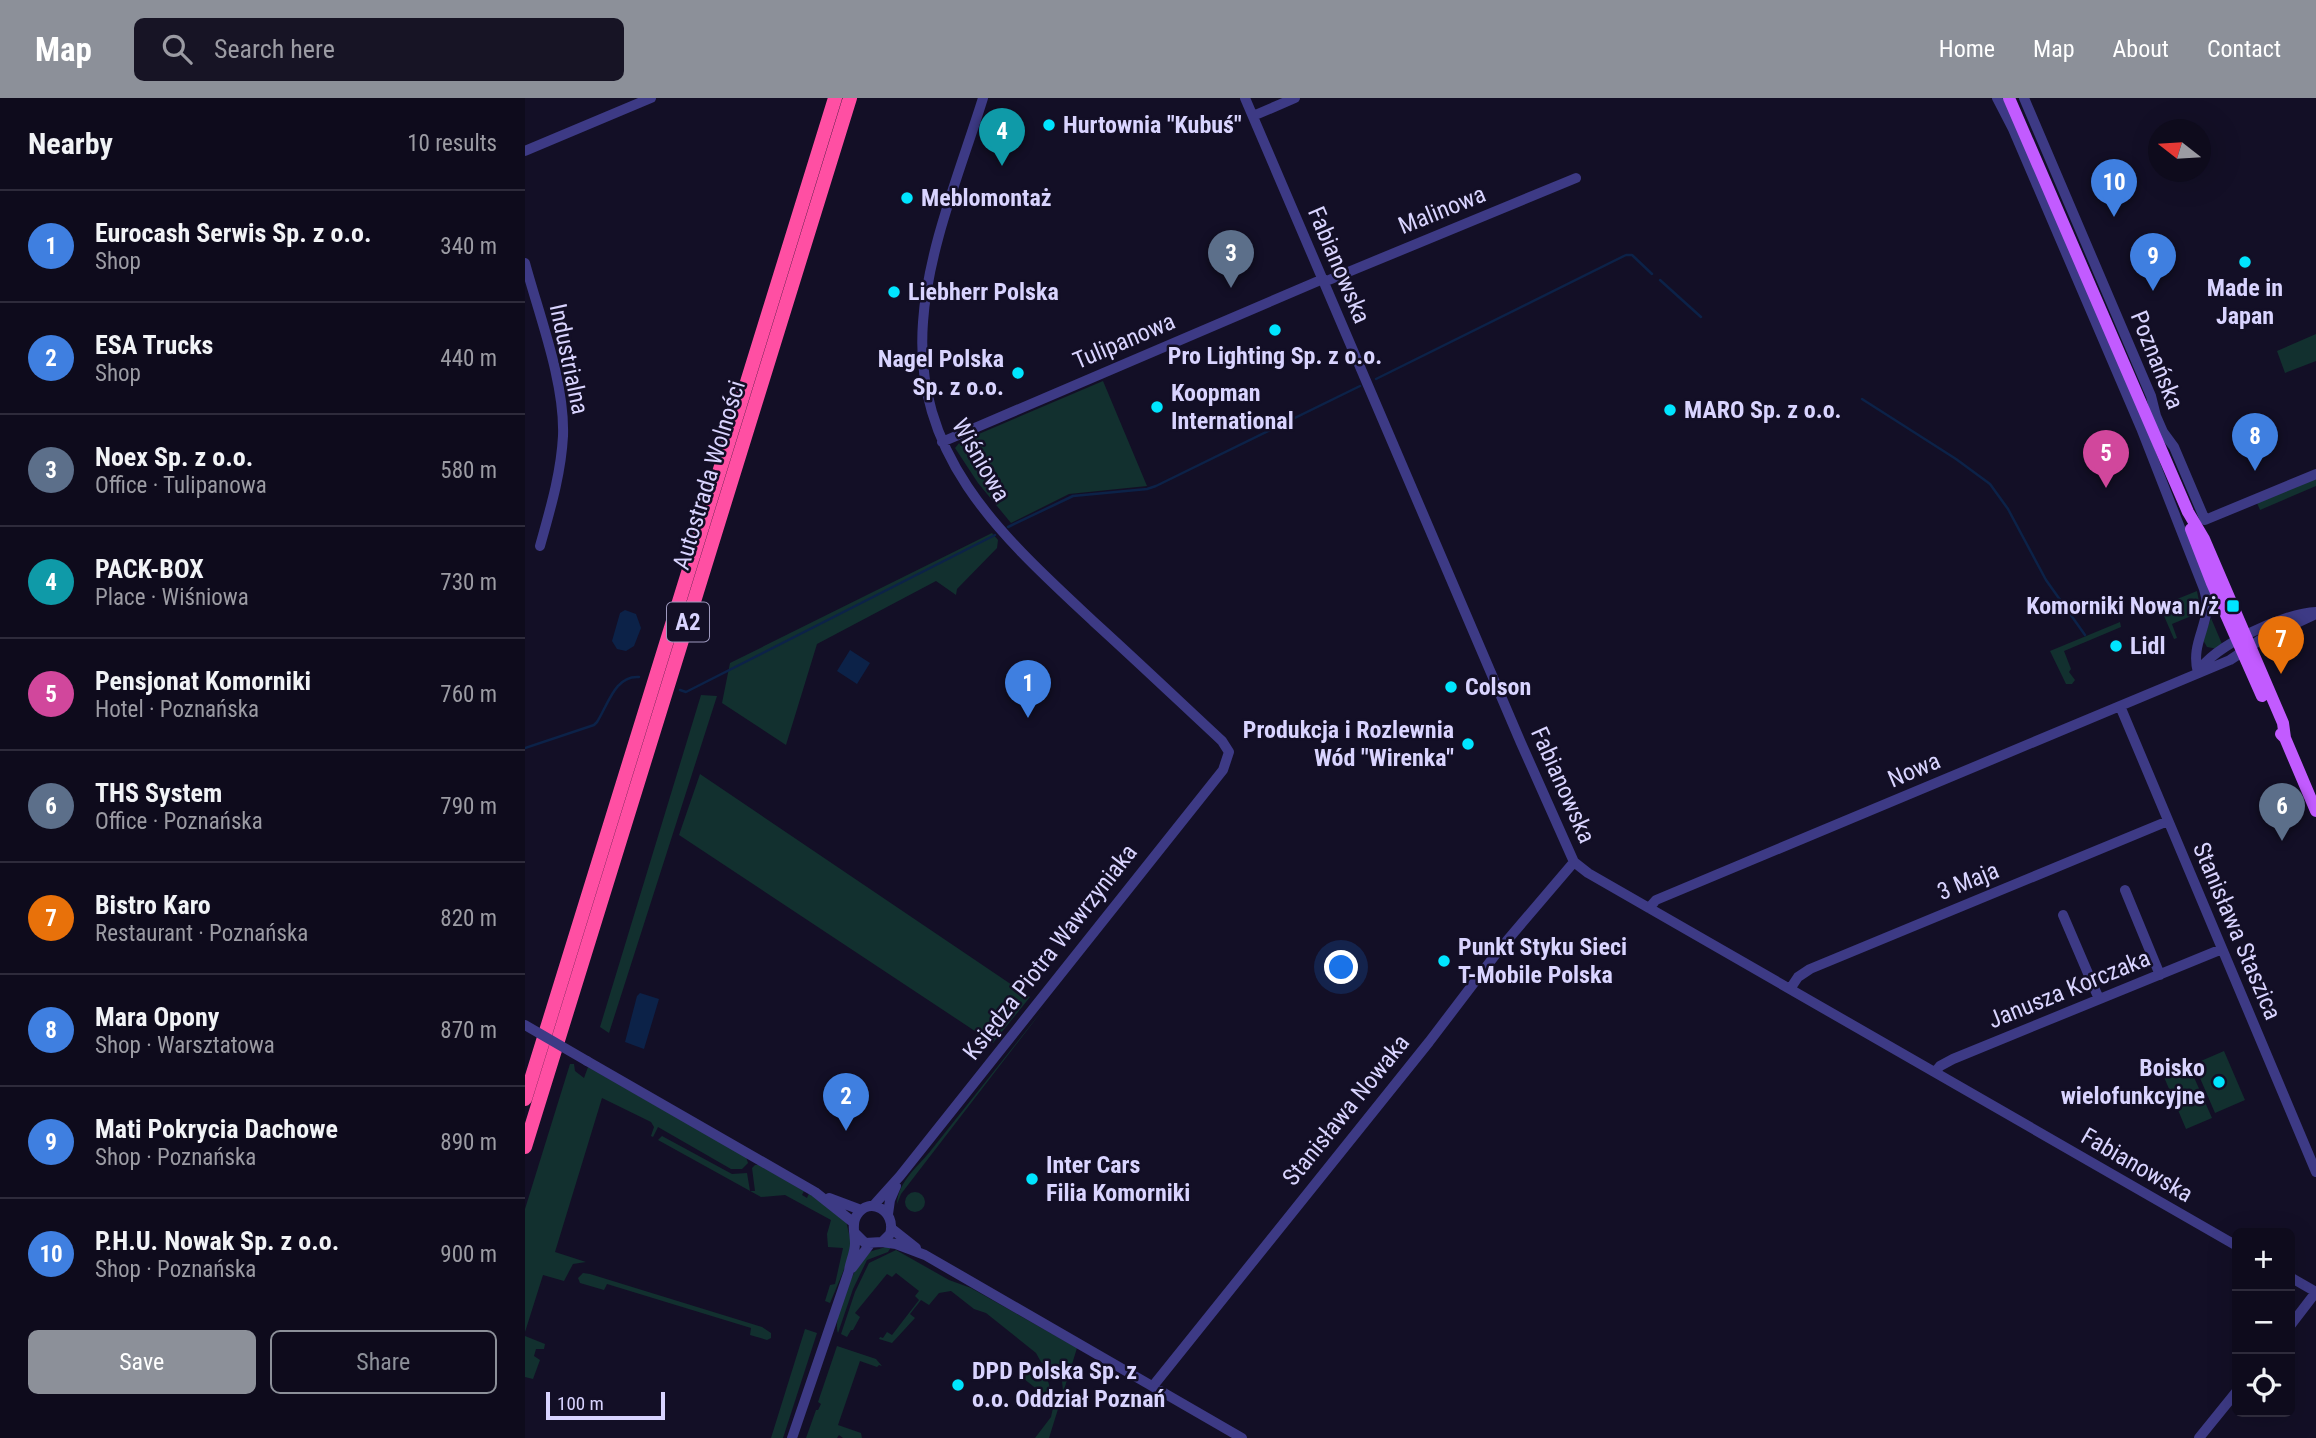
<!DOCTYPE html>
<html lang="en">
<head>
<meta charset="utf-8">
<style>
  body { margin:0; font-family:"Roboto Condensed",sans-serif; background:#171425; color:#f1f3f6 }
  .controls { position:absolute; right:21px; bottom:21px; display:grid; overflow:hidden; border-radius:10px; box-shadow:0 7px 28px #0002 }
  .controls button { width:63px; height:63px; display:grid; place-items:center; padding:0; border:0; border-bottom:2px solid #2e2b3b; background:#0e0b1c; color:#f1f3f6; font:35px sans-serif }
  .compass { position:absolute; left:1623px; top:21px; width:63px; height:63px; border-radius:50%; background:#0e0b1c; box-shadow:0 7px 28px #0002; rotate:287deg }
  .scale { position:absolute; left:21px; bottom:18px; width:119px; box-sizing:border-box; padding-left:7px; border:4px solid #d9d4ff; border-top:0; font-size:19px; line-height:24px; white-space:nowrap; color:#d9d4ff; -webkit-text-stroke:5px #130f26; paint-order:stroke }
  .you { position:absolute; left:817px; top:870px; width:24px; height:24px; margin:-18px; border:5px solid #fff; border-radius:50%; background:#1a73e8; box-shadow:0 0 0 10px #1a73e833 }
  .badge { display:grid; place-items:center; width:46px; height:46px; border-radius:50%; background:#8c9099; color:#fff; font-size:23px; font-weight:700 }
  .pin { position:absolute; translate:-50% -58px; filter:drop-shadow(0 2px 4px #0008) }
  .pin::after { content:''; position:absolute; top:37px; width:24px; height:21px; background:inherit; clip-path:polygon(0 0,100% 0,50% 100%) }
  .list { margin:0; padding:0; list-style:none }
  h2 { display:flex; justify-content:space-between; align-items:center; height:91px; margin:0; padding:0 28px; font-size:30px }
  h2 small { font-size:23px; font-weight:400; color:#9b9ba3 }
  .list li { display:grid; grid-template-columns:46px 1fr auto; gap:21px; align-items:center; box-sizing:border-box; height:112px; padding:0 28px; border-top:2px solid #2e2b3b }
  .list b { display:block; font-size:26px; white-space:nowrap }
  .list p { margin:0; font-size:23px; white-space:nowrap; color:#9b9ba3 }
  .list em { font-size:23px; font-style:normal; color:#9b9ba3 }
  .actions { display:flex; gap:14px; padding:21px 28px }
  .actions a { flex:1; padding:16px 0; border:2px solid #8c9099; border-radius:10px; text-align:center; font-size:24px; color:#8c9099 }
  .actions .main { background:#8c9099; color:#fff }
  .icon { flex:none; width:38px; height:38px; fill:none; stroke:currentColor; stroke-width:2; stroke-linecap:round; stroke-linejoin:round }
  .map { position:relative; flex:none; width:1791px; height:1340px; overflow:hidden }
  header { display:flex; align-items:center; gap:42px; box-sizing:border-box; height:98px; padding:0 35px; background:#8c9099; color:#fff }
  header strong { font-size:33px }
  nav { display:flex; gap:38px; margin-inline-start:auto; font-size:24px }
  .search { width:490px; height:63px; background:#171425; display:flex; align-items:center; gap:18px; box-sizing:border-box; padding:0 24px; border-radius:10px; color:#9b9ba3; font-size:26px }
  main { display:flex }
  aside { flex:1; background:#0e0b1c }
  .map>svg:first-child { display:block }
  .green { fill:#12302f }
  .water { fill:#0c2248 }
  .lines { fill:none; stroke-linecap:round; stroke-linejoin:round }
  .stream { stroke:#0c2248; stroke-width:2.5 }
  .minor { stroke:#3d3a85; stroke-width:10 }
  .major { stroke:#c25bff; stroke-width:12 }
  .highway { stroke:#ff4fa3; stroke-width:14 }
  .minor-bridge { stroke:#3d3a85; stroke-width:10 }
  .poi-dot { fill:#00e5ff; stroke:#130f26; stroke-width:2.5 }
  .labels { text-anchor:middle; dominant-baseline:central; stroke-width:5; stroke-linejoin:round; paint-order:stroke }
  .shield { fill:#130f26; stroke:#9e99be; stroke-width:2 }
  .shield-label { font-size:23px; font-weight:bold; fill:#d9d4ff }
  .poi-label { font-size:24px; font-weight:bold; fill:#d9d4ff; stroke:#130f26; text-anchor:start }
  .street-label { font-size:24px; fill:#d9d4ff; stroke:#130f26 }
</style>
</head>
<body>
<header>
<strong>Map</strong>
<div class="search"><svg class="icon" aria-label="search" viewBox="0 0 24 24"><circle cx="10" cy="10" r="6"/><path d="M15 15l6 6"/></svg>Search here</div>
<nav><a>Home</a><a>Map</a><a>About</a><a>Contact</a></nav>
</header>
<main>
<aside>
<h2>Nearby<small>10 results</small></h2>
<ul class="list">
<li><span class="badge" style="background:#3f7fe0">1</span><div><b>Eurocash Serwis Sp. z o.o.</b><p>Shop</p></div><em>340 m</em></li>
<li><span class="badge" style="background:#3f7fe0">2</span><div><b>ESA Trucks</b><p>Shop</p></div><em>440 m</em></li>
<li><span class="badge" style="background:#5c6f8a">3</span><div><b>Noex Sp. z o.o.</b><p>Office · Tulipanowa</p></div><em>580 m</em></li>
<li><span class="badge" style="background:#0f9aa8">4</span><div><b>PACK-BOX</b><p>Place · Wiśniowa</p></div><em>730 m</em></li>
<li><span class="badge" style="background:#d1479c">5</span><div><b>Pensjonat Komorniki</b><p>Hotel · Poznańska</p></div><em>760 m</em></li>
<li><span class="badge" style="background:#5c6f8a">6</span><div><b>THS System</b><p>Office · Poznańska</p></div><em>790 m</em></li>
<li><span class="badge" style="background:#e8710a">7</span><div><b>Bistro Karo</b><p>Restaurant · Poznańska</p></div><em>820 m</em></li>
<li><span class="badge" style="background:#3f7fe0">8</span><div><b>Mara Opony</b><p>Shop · Warsztatowa</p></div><em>870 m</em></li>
<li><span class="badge" style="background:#3f7fe0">9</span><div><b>Mati Pokrycia Dachowe</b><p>Shop · Poznańska</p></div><em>890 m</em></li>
<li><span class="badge" style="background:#3f7fe0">10</span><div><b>P.H.U. Nowak Sp. z o.o.</b><p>Shop · Poznańska</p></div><em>900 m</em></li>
</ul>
<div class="actions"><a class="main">Save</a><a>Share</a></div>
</aside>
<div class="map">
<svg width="1791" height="1340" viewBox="0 0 1791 1340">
  <rect width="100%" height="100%" fill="#130f26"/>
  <path class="green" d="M1791,236V263L1760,275L1752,253Z
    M578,283L622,388L544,396L486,425L453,385L430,350L435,344Z
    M1791,380V388L1735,412L1732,405Z
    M467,435L473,442L472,450L432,491L431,497L411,483L292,546L261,647L197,605L205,565Z
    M1672,493L1676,514L1647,526L1652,540L1649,541L1636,511L1617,518L1615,516Z
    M1686,520L1697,546L1693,551L1682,549L1678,542Z
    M1595,524L1596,529L1539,553L1546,571L1544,574L1550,582L1547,586H1541L1525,553Z
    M176,597L192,598L84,935L75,929Z
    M175,676L505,899L468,945L154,737Z
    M520,909L376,1096L372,1106C373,1083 394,1068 407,1051Z
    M1699,953L1720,1002L1690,1015L1669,966Z
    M45,966H49L50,973L59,980L63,969L221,1059L223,1065L217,1071H206L133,1029L128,1039L126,1038L129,1029L126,1024L77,1000L30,1154L61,1164L48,1166L39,1183L18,1177L0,1234V1111Z
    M1664,968L1687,1020L1661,1031L1639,979Z
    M137,1038L207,1076L222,1075L225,1093H230L227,1070L230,1067H234L279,1093L277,1097L282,1100L284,1095L321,1123L326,1144L323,1162L305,1205L300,1203L305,1187L310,1186L318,1150L303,1149L302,1136L306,1122L260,1097L236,1099L133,1042Z
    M380 1104a10 10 0 1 1 20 0a10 10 0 1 1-20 0Z
    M360,1149H366L363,1154L342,1162L328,1191L313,1235C307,1220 330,1163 345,1154C348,1152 356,1151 360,1149Z
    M371,1152L424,1182L446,1190L552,1250L524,1340H510L526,1319L529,1305L538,1293L537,1283L516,1264L511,1255L461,1215L449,1211L426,1193L414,1195L404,1207L396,1202L385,1216L390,1220L367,1245L354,1241L355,1239L358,1240L362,1234L367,1237L394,1202L390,1198L394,1193L371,1175L367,1179L362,1176L330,1215L335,1219L328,1232H326L322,1239L316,1236L330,1194L344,1165Z
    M58,1175L65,1176L237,1229L246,1235V1240L242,1242L225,1237L226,1230L82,1186L79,1192L55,1185L53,1180Z
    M280,1231L292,1235L258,1340H246Z
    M0,1238L20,1246L19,1251H11L9,1258L15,1262L8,1281L0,1279Z
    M312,1248L351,1261L357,1268L354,1267L352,1269L335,1263L313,1327L336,1335L337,1340H318L314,1337L312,1340H281L291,1312H293L296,1306L293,1304Z
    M498,1266C513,1266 530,1283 523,1298L519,1297L493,1276L497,1272L494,1269Z"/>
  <path class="water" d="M100,512L111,516L116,530L109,548L101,553L92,551L87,543L95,515Z
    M325,552L345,565L332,586L312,573Z
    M115,895L134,901L119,951L100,944L112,898Z"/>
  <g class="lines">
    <path class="stream" d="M1135,182L1176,219
      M851,281L1101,157H1107L1127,176
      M1337,301L1431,361L1465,386L1483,411L1521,482L1560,537
      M483,429L548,398L622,391L631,388L835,288
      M155,592L161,594L470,437
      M0,650L69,627L72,624C83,607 90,577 114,579"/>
    <path class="minor" d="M720,0L996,645L1049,764L1063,775L1712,1148
      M1472,0L1488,31L1616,330L1679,491C1690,524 1664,541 1673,575
      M1499,0L1626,298L1631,318L1638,334L1649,349L1680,422L1791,376
      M728,18L770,0
      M0,53L126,0
      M0,165C14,217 40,284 38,338C36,376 25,412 15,448
      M799,184L1051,80
      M417,344L798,181
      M1673,574C1690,547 1759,515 1791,514
      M1595,608L1791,1074
      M1600,792L1635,877
      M1124,810L1131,802L1705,562L1735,542L1791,516
      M1538,817L1574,901
      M1265,891L1273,879L1285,871L1643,723
      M62,963L290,1094L329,1125
      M1410,974L1415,968L1428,961L1697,851
      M304,1100L336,1112
      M348,1108L375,1078L698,672L704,654L697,643C654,603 612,563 569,524C478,439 388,360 398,224C403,150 436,71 458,0
      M363,1116L365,1102L371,1088
      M367,1131L391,1150
      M357,1144L371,1146L400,1157L717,1340
      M327,1170L345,1146
      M1765,1179L1791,1194
      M1765,1228L1791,1194
      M628,1288L904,944L974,852L1049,764
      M267,1340L324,1173C325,1164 330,1155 330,1145C330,1136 326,1125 332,1117C344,1097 372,1113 365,1136L357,1144L340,1145L330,1135
      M1674,1340L1712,1293"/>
    <path class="major" d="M1484,0L1663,414L1679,441L1758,625L1760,640
      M1666,431L1687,485L1737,598
      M1756,636L1760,640L1791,713"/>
    <path class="highway" d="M0,1001L310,0
      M0,1049L325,0"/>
    <path class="minor-bridge" d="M0,927L62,963"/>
  </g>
  <g class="poi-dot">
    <circle cx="524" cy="27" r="7"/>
    <circle cx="382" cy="100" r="7"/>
    <circle cx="1720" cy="164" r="7"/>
    <circle cx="369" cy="194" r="7"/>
    <circle cx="750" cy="232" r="7"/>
    <circle cx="493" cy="275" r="7"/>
    <circle cx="632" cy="309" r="7"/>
    <circle cx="1145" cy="312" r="7"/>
    <rect x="1701" y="501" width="14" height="14" rx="3.5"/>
    <circle cx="1591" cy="548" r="7"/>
    <circle cx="926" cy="589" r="7"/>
    <circle cx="943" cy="646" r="7"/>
    <circle cx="919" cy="863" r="7"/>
    <circle cx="1694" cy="984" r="7"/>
    <circle cx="507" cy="1081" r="7"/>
    <circle cx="433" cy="1287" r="7"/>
  </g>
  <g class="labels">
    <rect class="shield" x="142" y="504.5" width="42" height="39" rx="5"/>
    <g class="shield-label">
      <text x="163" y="524">A2</text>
    </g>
    <g class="poi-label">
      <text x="538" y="27">Hurtownia "Kubuś"</text>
      <text x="396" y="100">Meblomontaż</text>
      <text x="1720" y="190" text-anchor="middle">Made in<tspan x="1720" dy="28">Japan</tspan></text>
      <text x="383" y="194">Liebherr Polska</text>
      <text x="750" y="258" text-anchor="middle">Pro Lighting Sp. z o.o.</text>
      <text x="479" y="261" text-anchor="end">Nagel Polska<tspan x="479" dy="28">Sp. z o.o.</tspan></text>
      <text x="646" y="295">Koopman<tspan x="646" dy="28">International</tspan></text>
      <text x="1159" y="312">MARO Sp. z o.o.</text>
      <text x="1694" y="508" text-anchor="end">Komorniki Nowa n/ż</text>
      <text x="1605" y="548">Lidl</text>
      <text x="940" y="589">Colson</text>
      <text x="929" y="632" text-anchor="end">Produkcja i Rozlewnia<tspan x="929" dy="28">Wód "Wirenka"</tspan></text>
      <text x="933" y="849">Punkt Styku Sieci<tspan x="933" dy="28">T-Mobile Polska</tspan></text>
      <text x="1680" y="970" text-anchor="end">Boisko<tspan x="1680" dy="28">wielofunkcyjne</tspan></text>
      <text x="521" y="1067">Inter Cars<tspan x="521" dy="28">Filia Komorniki</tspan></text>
      <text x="447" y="1273">DPD Polska Sp. z<tspan x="447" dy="28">o.o. Oddział Poznań</tspan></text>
    </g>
    <g class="street-label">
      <text transform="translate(917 112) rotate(-22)">Malinowa</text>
      <text transform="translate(814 167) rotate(67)">Fabianowska</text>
      <text transform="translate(599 243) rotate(-23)">Tulipanowa</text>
      <text transform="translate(44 261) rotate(78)">Industrialna</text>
      <text transform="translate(1632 262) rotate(68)">Poznańska</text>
      <text transform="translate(456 362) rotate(60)">Wiśniowa</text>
      <text transform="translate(184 377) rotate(-73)">Autostrada Wolności</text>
      <text transform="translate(1389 672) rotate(-23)">Nowa</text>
      <text transform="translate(1038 687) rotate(66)">Fabianowska</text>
      <text transform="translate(1443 783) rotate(-22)">3 Maja</text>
      <text transform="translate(1712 833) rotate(67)">Stanisława Staszica</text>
      <text transform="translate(525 854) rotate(-52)">Księdza Piotra Wawrzyniaka</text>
      <text transform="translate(1544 891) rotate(-22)">Janusza Korczaka</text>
      <text transform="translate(821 1012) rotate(-51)">Stanisława Nowaka</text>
      <text transform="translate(1612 1067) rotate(30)">Fabianowska</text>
    </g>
  </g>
</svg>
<div class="controls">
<button>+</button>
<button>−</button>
<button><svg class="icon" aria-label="locate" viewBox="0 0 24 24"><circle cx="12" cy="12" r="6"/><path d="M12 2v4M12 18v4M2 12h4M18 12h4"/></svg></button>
</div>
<svg class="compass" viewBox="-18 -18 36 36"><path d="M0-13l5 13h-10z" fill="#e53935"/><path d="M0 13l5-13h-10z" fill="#9b9ba3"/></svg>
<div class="scale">100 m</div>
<div class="you"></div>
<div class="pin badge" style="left:503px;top:620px;background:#3f7fe0">1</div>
<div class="pin badge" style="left:321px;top:1033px;background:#3f7fe0">2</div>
<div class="pin badge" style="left:706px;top:190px;background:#5c6f8a">3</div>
<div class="pin badge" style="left:477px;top:68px;background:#0f9aa8">4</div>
<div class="pin badge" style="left:1581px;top:390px;background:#d1479c">5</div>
<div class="pin badge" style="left:1757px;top:743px;background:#5c6f8a">6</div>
<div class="pin badge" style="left:1756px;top:576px;background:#e8710a">7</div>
<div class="pin badge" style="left:1730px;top:373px;background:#3f7fe0">8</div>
<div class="pin badge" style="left:1628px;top:193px;background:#3f7fe0">9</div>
<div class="pin badge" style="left:1589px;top:119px;background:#3f7fe0">10</div>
</div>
</main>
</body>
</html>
